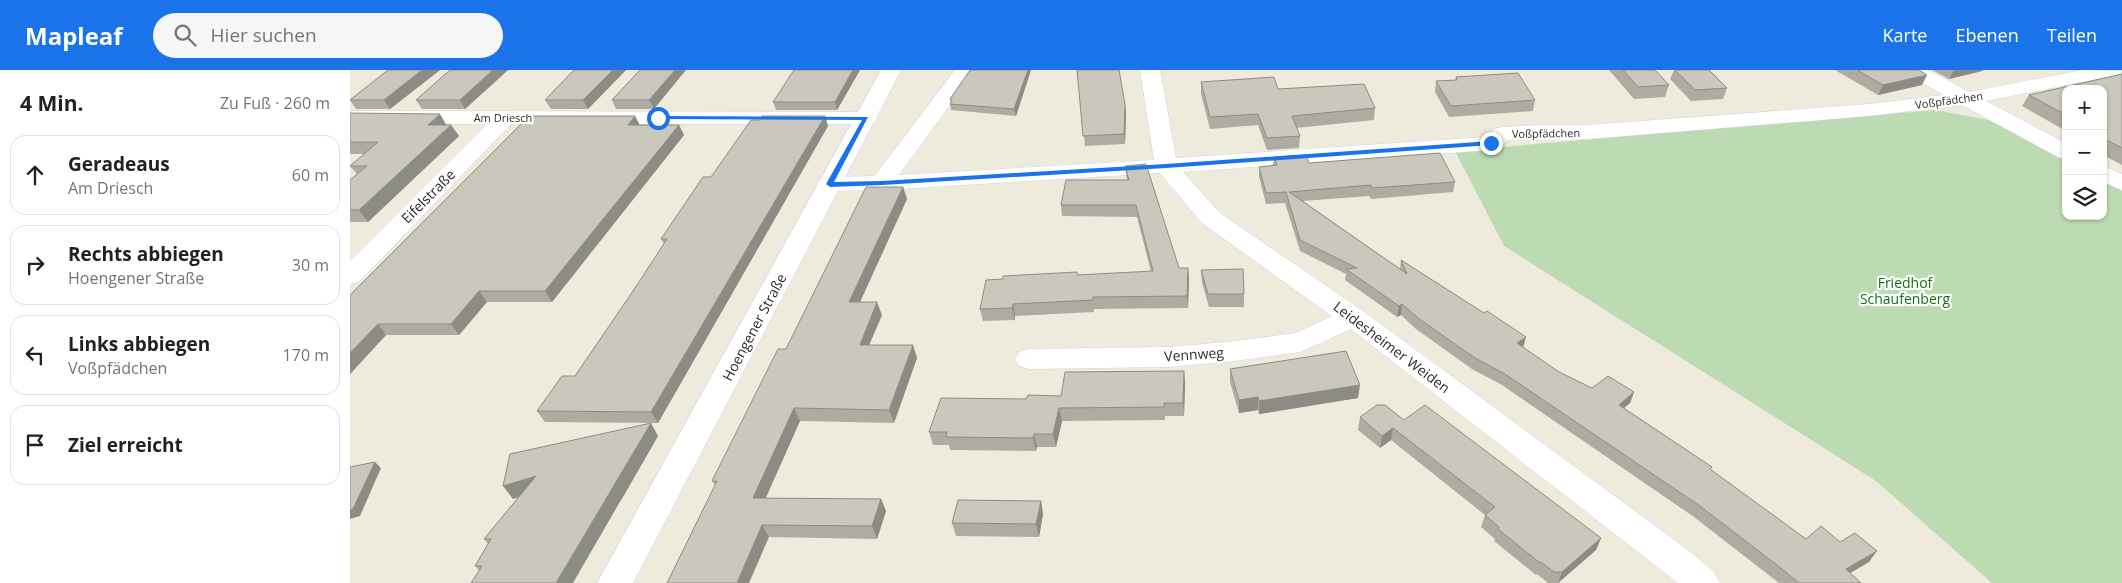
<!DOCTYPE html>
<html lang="de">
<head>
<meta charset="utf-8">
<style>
  body { margin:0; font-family:"Open Sans",sans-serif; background:#f6f6f6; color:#202124 }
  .controls { position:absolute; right:15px; top:15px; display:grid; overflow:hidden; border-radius:10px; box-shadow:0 1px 4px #0004 }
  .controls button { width:45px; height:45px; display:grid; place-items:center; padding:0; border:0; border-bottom:1px solid #e0e0e0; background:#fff; color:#202124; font:25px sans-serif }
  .stop { position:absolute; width:15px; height:15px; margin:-11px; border:4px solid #1a73e8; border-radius:50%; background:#fff }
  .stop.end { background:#1a73e8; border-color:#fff; box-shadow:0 1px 5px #0008 }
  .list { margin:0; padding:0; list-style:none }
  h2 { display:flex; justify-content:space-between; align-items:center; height:65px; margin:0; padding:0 20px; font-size:21px }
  h2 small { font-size:16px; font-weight:400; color:#757577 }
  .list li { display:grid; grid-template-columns:32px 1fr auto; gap:15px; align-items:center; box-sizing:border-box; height:80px; margin:0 10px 10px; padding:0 10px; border:1px solid #e0e0e0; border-radius:15px }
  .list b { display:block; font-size:19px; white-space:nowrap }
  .list p { margin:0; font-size:16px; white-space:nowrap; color:#757577 }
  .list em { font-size:16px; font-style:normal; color:#757577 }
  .icon { flex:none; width:28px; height:28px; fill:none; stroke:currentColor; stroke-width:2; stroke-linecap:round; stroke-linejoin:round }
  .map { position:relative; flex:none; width:1772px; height:513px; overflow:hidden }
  header { display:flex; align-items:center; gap:30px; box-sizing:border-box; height:70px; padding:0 25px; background:#1a73e8; color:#fff }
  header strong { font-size:24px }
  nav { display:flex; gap:28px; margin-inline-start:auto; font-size:18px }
  .search { width:350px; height:45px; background:#f6f6f6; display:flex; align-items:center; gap:12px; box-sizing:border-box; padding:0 18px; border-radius:28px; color:#757577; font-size:19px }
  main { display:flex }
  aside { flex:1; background:#fff }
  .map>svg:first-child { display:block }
  .cemetery { fill:#bcdbb2 }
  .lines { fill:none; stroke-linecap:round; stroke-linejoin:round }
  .minor-casing { stroke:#d2d1e6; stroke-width:1 }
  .secondary-casing { stroke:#d2d1e6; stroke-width:1 }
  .minor { fill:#fff; fill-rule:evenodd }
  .secondary { fill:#fff; fill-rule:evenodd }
  .wall { fill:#aeaca2 }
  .shaded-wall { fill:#8d8c84 }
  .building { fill:#cac8bc; stroke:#8d8c84 }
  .route { fill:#1a73e8 }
  .labels { text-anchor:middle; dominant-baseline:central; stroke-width:4.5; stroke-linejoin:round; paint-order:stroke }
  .far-street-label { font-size:11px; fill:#2c2c2c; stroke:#fff }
  .street-label { font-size:14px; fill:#2c2c2c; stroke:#fff }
  .park-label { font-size:14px; fill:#127215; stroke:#fff }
</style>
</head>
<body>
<header>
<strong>Mapleaf</strong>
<div class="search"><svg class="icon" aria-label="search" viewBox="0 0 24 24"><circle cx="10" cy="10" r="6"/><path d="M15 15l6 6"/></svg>Hier suchen</div>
<nav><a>Karte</a><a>Ebenen</a><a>Teilen</a></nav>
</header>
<main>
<aside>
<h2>4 Min.<small>Zu Fuß · 260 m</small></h2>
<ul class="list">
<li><svg class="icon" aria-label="ahead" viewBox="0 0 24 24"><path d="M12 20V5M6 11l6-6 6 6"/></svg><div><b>Geradeaus</b><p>Am Driesch</p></div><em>60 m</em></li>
<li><svg class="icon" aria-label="right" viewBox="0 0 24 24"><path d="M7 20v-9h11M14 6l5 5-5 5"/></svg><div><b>Rechts abbiegen</b><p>Hoengener Straße</p></div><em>30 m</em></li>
<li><svg class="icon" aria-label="left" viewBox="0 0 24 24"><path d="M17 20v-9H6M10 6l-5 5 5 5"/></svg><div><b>Links abbiegen</b><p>Voßpfädchen</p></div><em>170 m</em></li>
<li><svg class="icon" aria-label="arrive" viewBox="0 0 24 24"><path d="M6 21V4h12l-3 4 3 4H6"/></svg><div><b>Ziel erreicht</b></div></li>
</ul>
</aside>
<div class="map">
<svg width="1772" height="513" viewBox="0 0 1772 513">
  <rect width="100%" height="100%" fill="#efebdc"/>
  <path class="cemetery" d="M1585,40L1639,50L1716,91V146H1753V111L1772,121V513H1642L1526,411L1154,176L1105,81Z"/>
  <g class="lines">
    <g class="minor-casing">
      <path id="minor" d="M605,0H625L549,105L804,90L790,0H810L826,88L1135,67L1144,59L1152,57L1188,55H1237L1519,34L1594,25L1556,4L1553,0H1578L1619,22L1732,0L1772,1L1770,4L1763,6L1636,31L1716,73V89L1708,87L1612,35L1519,46L1237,69L1188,67L1158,70L1149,78L1141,80L833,102L870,143L1013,241L1342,483L1364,502L1370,513H1328L1001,259L951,282L877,292L818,297L679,299L669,296L665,289L669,282L679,279L818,277L877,272L946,263L982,246L852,153L810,103L532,120L479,121L471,119L467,114L471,109L479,107L525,106Z
        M0,41L516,42L524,43L527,48L524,53L516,54H161L9,212L0,214V191L137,54L0,53Z
        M1753,96L1772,104V120L1753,112Z"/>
    </g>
    <g class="secondary-casing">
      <path id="secondary" d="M531,0H551L283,513H247Z"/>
    </g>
    <use href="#minor" class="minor"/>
    <use href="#secondary" class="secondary"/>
  </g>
  <path class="wall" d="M38,0H90L40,39H6L0,30Z
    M100,0H158L115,39H72L66,30Z
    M224,0H276L238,39H201L195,30Z
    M290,0L304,39H266L262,30Z
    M510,0L487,40H426L423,32Z
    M620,0H681L666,46L601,40L600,34L601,32L600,29Z
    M727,0L775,34L776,44L775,74L735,76Z
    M1259,0H1305L1319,15L1315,27L1284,29Z
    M1324,0H1359L1377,18L1373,29L1341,31L1320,9Z
    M1485,0H1569L1572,15L1528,25Z
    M1582,0H1633L1632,1L1599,9Z
    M1772,4V95L1753,85V19H1716V61L1672,36L1679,25Z
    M1106,7L1185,30L1183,41L1099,47L1085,22L1086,11L1105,10Z
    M851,12L928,19L1025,38L1024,50L946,58L950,66L949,78L917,80L908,55L860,59L851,24Z
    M0,43L101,55L109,66L18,152H0V110L7,104L0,96L14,84H0Z
    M285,46L290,55H329L334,65L202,232H137L109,265H36L0,304V225Z
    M475,46L478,56L308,353L195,352L187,341L225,306L283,221L314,174L311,169L361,107L410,50Z
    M924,87L959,93L1105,112L1103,122L1021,129L1019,126L953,131L1050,199L1051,190L1173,277L1209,302L1242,318L1284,322L1280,333L1274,338L1362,397L1360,400L1456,469L1490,472L1519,492L1500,503L1511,513H1429L1344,447L1152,315L1122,299L1066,259L1051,245L1047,247L995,210L996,204L950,181L935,133L916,134L909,107V97L923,96Z
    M775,96L829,198H838L839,209L838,238L744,239V242L665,246V250L633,251L630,239L727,205L801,202L787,147L712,146L711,135L777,110Z
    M553,117L557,129L510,232L532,245L519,275L567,288L544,353L450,351L416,428L531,429L536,441L527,469L419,467L365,415L362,411L436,279Z
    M851,200L894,224V237H859L852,213Z
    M880,299L1008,328L909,344L908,340L889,343L880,312Z
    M834,301L835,314L834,346H815V350L712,351L706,377H687L686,381L600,380L599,375H583L579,362L676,329L711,326Z
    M1010,347L1054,350L1251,468L1246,480L1208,513H1198L1187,504L1186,505L1144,471L1145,469L1131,457L1135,445L1041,370L1030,378L1008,360Z
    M308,366L272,429L129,500L125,496L138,474L134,469L169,427L163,429Z
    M691,431L693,444L689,467L606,466L602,453Z"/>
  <path class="shaded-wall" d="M72,0H90L40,39L34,30Z
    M143,0H158L115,39L110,30Z
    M263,0H276L238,39L233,30Z
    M325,0H336L304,39L299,30Z
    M503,0H510L487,40L485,32Z
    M678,0H681L666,46L664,39Z
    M1604,0H1633L1632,1L1599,9Z
    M1577,5L1572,15L1528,25L1533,15Z
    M775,34L776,44L775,74L774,64Z
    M90,44L97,56L78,55Z
    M285,46L290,56L278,55Z
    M475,46L478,56L308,353L301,342Z
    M101,55L109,66L18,152L9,140Z
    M329,55L334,65L202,232L195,221Z
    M553,117L557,129L504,245L499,232Z
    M838,198L839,209L838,238L837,226Z
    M129,221L137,232L109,265L101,254Z
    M527,232L532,245L514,287L510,275Z
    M663,234L665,246V250L662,238Z
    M1052,234L1051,245L1047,247L1049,236Z
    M28,254L36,265L0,304V283Z
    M1176,267L1173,278L1167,273Z
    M563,275L567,288L544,353L539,340Z
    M834,301L835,314L834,346L833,333Z
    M1010,315L1008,328L909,344V331Z
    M1284,322L1280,333L1264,346L1269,335Z
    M908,327V340L889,343V330Z
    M444,338L450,351L410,440L403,428Z
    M709,338L712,351L706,377L703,364Z
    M301,353L308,366L223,513H206Z
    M1043,358L1041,370L1030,378L1032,366Z
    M684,364L687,377L686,381L683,368Z
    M25,392L31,398L10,446L0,449V440Z
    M186,406L196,419L163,429L153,416Z
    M531,429L536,441L527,469L522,456Z
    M691,431L693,444L689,467L686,454Z
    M412,455L419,467L399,513H387Z
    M1251,468L1246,480L1208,513L1212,502Z
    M1527,481L1519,492L1488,510L1496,499Z"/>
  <path class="building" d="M38,0H72L34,30H0Z
    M100,0H143L110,30H66Z
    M224,0H263L233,30H195Z
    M290,0H325L299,30H262Z
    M444,0H503L485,32H423Z
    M620,0H678L664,39L600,34L602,30L600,29Z
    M727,0H769L775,34L774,64L733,66Z
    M1273,0H1305L1319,15L1288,17Z
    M1325,0H1359L1377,18L1345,20Z
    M1507,0H1569L1577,5L1533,15Z
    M1168,3L1185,30L1101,36L1086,11L1107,10L1106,7Z
    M1772,4V78L1753,68V19H1716V45L1679,25Z
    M924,7L928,19L1014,14L1025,38L942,46L950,66L917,68L908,44L860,47L851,12Z
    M0,43L90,44L78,55H101L9,140H0V110L17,96H0L28,72H0Z
    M179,46H285L278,55H329L195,221H129L101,254H28L0,283V225Z
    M412,46H475L301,342L187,341L212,306H225L283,221L317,169H311L353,107H361L401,50H410Z
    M1090,83L1105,112L1022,118L1021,115L939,122L1057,204L1051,190L1134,243L1137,241L1176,267L1167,273L1209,302L1242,318L1258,306L1284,322L1269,335L1362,397L1360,399L1456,469L1471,456L1490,472L1505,463L1527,481L1496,499L1511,513H1449L1432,499L1350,436L1155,304L1125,288L1068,248L1052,234L1049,236L996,199L1007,198L950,170L936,122L916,123L909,97L927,95L924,87L956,85L959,93Z
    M796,94L829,198H838L837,226L743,227V230L663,234L662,238L630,239L636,210L653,209V206L727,202V205L803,201L786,135H711L716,110H779L775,96Z
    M516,117H553L499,232H527L510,275H563L539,340L444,338L403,428L531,429L522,456L412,455L387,513H317L367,411H362L428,279H436Z
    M893,199L894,224H858L851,200Z
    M996,281L1010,315L909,331L908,327L889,330L880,299Z
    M834,301L833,333H814V337L709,338L703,364H684L683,368L596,367L597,362H579L591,328L676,329L678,325L711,326L715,302Z
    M1027,335H1035L1054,350L1075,335L1251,468L1212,502H1204L1191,492L1190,493L1148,459L1149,457L1135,445L1145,437L1043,358L1032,366L1010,347Z
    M301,353L206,513H121L132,496H125L141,469H134L186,406L153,416L160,384Z
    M25,392L3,439L0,440V397Z
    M608,430L691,431L686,454L602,453Z"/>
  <path class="route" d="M308,46L518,47L484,112L532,111L816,94L1141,71L1144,73L1141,75L816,98L532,115L480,117L476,114L512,50L306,49L305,48Z"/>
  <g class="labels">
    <g class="far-street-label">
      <text transform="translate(1599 30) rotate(-8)">Voßpfädchen</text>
      <text x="153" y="47">Am Driesch</text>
      <text transform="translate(1196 63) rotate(-1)">Voßpfädchen</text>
    </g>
    <g class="street-label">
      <text transform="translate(78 126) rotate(-45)">Eifelstraße</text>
      <text transform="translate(404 257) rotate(-62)">Hoengener Straße</text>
      <text transform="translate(1042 277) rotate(37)">Leidesheimer Weiden</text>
      <text transform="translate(844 284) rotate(-4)">Vennweg</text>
    </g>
    <g class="park-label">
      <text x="1555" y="212">Friedhof<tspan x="1555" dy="16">Schaufenberg</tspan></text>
    </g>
  </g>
</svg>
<div class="controls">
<button>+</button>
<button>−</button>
<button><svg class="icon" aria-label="layers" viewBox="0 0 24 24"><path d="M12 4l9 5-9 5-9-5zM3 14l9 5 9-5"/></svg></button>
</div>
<div class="stop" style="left:308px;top:48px"></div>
<div class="stop end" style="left:1141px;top:73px"></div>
</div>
</main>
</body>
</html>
